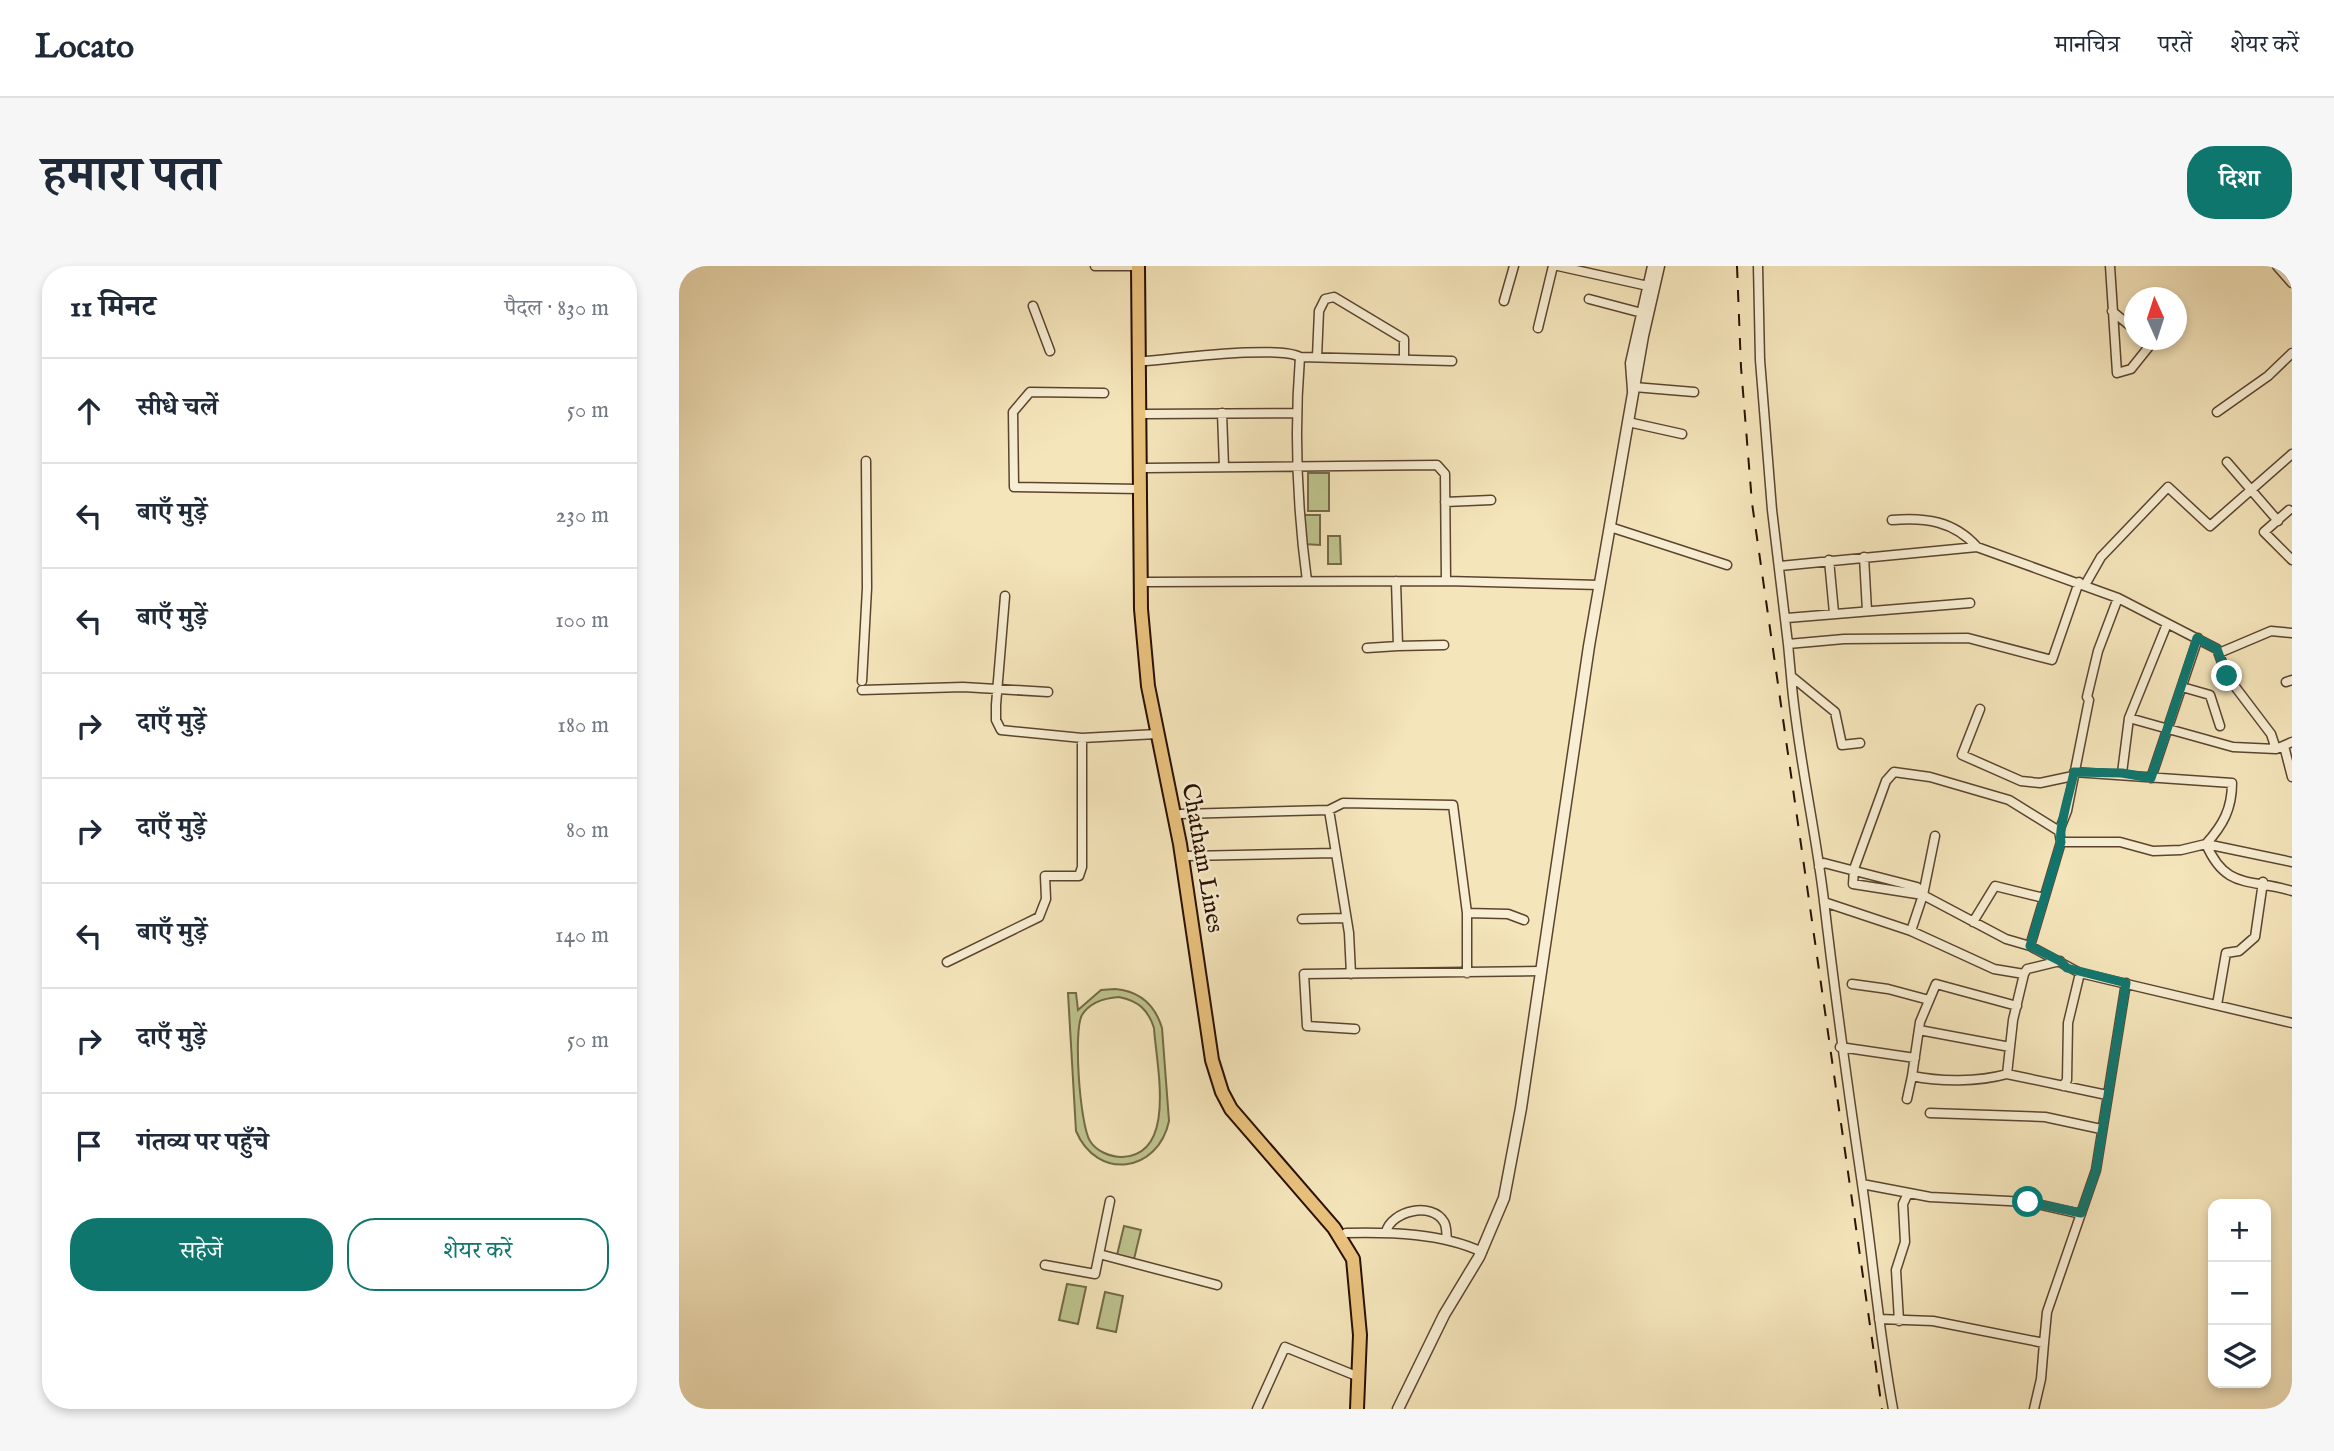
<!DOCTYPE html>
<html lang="hi">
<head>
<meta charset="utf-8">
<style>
  body { margin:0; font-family:"IM FELL English","Noto Serif Devanagari",serif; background:#f6f6f7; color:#1f2937 }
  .controls { position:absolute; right:21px; bottom:21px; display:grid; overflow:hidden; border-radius:14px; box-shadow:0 4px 10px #0003 }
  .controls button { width:63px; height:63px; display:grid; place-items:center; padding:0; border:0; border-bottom:2px solid #e0e1e3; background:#fff; color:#1f2937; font:35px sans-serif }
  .compass { position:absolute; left:1445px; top:21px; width:63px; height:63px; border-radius:50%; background:#fff; box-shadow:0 4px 10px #0003; rotate:357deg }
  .stop { position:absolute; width:21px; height:21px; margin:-16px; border:5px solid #0f766e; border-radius:50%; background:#fff }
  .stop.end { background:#0f766e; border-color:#fff; box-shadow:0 2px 7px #0008 }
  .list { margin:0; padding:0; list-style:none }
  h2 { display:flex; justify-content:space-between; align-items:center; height:91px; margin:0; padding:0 28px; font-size:30px }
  h2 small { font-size:23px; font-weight:400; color:#747a83 }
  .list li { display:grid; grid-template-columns:46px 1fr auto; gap:21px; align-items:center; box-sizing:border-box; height:105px; padding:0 28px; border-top:2px solid #e0e1e3 }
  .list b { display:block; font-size:26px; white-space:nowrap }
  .list em { font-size:23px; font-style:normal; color:#747a83 }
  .actions { display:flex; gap:14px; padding:21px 28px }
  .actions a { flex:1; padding:16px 0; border:2px solid #0f766e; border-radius:28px; text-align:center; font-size:24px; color:#0f766e }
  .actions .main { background:#0f766e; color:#fff }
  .icon { flex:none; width:38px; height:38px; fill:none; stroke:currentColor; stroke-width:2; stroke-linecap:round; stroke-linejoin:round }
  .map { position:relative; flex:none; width:1613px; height:1143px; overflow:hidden; border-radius:28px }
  header { display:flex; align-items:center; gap:42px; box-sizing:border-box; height:98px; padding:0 35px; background:#fff; border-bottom:2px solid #e0e1e3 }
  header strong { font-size:33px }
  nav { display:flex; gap:38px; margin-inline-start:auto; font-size:24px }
  .intro { display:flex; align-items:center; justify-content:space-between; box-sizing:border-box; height:168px; padding:0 42px }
  h1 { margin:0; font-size:49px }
  .button { padding:18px 32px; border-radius:28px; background:#0f766e; color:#fff; font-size:24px; font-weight:700 }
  main { display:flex; gap:42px; padding:0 42px }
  aside { flex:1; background:#fff; border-radius:28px; box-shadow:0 4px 10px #0003 }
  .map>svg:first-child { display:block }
  .green { fill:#bec48e; stroke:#736a47; stroke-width:2; fill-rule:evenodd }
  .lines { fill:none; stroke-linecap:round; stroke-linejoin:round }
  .minor-casing { stroke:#5b442f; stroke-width:11 }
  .tertiary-casing { stroke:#5b442f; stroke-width:13 }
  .trunk-casing { stroke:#280f00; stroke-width:16 }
  .minor { stroke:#f8eed3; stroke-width:8 }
  .tertiary { stroke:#f8eed3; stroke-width:10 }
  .trunk { stroke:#eac27e; stroke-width:12 }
  .rail { stroke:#280f00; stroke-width:2; stroke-dasharray:12 12; stroke-linecap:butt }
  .route { stroke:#0f766e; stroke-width:9 }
  .labels { text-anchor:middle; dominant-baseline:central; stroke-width:5; stroke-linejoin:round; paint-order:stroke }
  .street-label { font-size:24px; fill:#280f00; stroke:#f8eed3 }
</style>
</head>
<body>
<header>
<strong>Locato</strong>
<nav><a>मानचित्र</a><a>परतें</a><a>शेयर करें</a></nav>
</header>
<div class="intro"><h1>हमारा पता</h1><a class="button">दिशा</a></div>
<main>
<aside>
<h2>11 मिनट<small>पैदल · 830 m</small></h2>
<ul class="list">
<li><svg class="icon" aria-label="ahead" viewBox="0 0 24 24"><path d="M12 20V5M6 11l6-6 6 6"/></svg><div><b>सीधे चलें</b></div><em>50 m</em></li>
<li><svg class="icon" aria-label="left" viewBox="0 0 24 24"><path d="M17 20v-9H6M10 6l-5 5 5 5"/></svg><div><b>बाएँ मुड़ें</b></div><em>230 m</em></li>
<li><svg class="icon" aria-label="left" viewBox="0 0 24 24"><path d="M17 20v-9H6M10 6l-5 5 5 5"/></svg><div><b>बाएँ मुड़ें</b></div><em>100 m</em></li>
<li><svg class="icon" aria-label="right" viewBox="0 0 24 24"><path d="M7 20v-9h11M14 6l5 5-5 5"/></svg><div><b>दाएँ मुड़ें</b></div><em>180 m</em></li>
<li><svg class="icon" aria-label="right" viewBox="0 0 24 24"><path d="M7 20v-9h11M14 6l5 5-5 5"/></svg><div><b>दाएँ मुड़ें</b></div><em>80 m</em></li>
<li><svg class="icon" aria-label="left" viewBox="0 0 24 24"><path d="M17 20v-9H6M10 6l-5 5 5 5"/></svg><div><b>बाएँ मुड़ें</b></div><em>140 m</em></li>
<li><svg class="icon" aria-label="right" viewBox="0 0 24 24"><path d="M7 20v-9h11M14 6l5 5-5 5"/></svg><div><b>दाएँ मुड़ें</b></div><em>50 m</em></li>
<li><svg class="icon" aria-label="arrive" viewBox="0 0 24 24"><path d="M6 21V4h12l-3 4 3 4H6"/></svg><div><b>गंतव्य पर पहुँचे</b></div></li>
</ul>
<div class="actions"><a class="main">सहेजें</a><a>शेयर करें</a></div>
</aside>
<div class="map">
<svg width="1613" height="1143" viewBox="0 0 1613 1143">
  <rect width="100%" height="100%" fill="#f5e5bb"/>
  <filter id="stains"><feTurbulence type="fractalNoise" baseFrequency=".00286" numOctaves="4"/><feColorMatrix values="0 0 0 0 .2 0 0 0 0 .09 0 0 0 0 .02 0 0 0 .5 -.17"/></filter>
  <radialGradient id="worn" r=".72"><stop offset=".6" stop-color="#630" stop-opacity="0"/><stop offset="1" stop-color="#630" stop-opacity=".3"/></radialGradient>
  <path class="green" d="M629,207H650V245H629Z
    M624,249H641V279L624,278Z
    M649,270H661L662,298H649Z
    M436,723C460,725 476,739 483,762L490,855C479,907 418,915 397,865L389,727H397L399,744L422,724ZM440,731C459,735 469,743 475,762C477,798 499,889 443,891C431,891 417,885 411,875C401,859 394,765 403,749C411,736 426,732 440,731Z
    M445,960L462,964L455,993L438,989Z
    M388,1018L407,1021L399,1058L380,1054Z
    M426,1026L444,1030L437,1066L418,1062Z"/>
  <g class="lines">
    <g class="minor-casing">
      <path id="minor" d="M416,0H459
        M879,0L969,20
        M1079,0L1081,94L1093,244L1109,378L1165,373L1289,372L1373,394L1400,316
        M1431,0L1438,107L1452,103L1472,78L1467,74
        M1598,0L1613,17
        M910,33L963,47
        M825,35L835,0
        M354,40L371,85
        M1433,45L1456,64
        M859,62L874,0
        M621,91C615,166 618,240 628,315
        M638,91L640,45L646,33L655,31L725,73V93
        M466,95C496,93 600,79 621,91L773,95
        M955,121L1015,126
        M953,124L951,97L973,0
        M425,127L351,126L334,146L335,221L461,223
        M1538,146L1589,110L1613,87
        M543,147L545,201
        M467,148L616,147
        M949,156L1003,168
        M1548,196L1599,255
        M467,202L758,199L766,208L767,315L920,319
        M766,236L812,234
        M1610,244L1585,266L1613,294
        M1213,254C1246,251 1275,255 1298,281
        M931,261L1048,299
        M1185,291L1188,345
        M1150,294L1155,347
        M1101,300L1298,281L1439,332L1538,383L1548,410L1592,468L1597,483L1613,476
        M469,316L767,315
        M1406,319L1422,291L1489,221L1531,260L1613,188
        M326,330L317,439V454L322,464L403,472L478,468
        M1108,352L1291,337
        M1109,378L1112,410L1156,446L1163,479L1181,477
        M719,380L765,379
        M688,382L719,380L717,315
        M1540,387L1592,365L1613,367
        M1112,410C1118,485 1136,559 1145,635C1156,729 1169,823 1183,918C1194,993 1200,1068 1214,1143
        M183,415L188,322L187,195
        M1607,416L1613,414
        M1503,421L1531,429L1541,460
        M183,424L284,421L369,426
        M1301,443L1283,489L1342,515L1361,517L1394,510
        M1450,452L1488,358
        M1605,480L1613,511
        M1395,506L1553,517C1553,543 1544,559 1527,578
        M1443,507L1450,452L1554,481L1597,483
        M1472,512L1519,372
        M650,544L670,667L672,708
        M502,548L650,544L664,537L774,539L788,647V707
        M1380,565L1330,534L1251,511L1215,506L1207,515L1175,603L1174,618L1244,629L1327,673L1351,680L1382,576L1380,565L1388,545L1410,434L1408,431L1419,385L1439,332
        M1382,576H1441L1474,585L1502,584L1527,578L1613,596
        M1527,578C1547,624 1570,612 1613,625
        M509,590L657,587
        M1140,601L1145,597L1238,621L1244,629
        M1145,636L1232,665L1315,703L1345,708
        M788,647L829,648L845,654
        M623,653L666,652
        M1294,656L1316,620L1365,632
        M1232,665L1244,629L1256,570
        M1351,680L1401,707L1613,757
        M268,696L360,651L367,633L366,610H400L403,601V472
        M1173,718L1209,723L1250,734
        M1538,739L1547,687L1560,685L1576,671L1584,616
        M676,763L628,760L625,708L862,705
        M1240,764L1331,781
        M1161,781L1236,792
        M1328,808L1334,754L1345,708L1348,703L1381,695
        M1233,810L1241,756L1257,718L1338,740
        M1384,820L1388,814L1389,757L1401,707
        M1228,833L1233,810C1262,816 1299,816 1328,808L1428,829
        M1251,847L1366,851L1422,863
        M1183,918L1251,931L1349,936L1402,948
        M707,966C712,945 753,935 765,956C768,961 767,968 768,973
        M667,967C711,966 763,967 803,986
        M420,988L538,1019
        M366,999L416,1008L431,935
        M1200,1053L1254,1055L1365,1077L1368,1046L1417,904L1447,717
        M1220,1055L1217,1004L1226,976L1224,938L1229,927
        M578,1143L606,1081L680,1111
        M1355,1143L1362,1113L1365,1077"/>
    </g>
    <g class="tertiary-casing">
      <path id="tertiary" d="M719,1143L765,1049L800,991L825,932L842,842L910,380L964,70L980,0"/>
    </g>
    <g class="trunk-casing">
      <path id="trunk" d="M459,0L462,343L469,420L501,578L533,794L543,826L552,843L655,962L674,993L681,1069L678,1143"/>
    </g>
    <use href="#minor" class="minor"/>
    <use href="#tertiary" class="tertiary"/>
    <use href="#trunk" class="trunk"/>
    <path class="rail" d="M1058,0L1062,101L1073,237L1203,1143"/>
  </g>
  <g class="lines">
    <path class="route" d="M1349,936L1402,947L1417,904L1447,717L1388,702L1381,695L1351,680L1382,576C1379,562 1392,523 1395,506L1443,507L1472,512L1518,372L1538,383L1548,410"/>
  </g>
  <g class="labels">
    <g class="street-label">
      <text transform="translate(523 592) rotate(80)">Chatham Lines</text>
    </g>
  </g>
  <rect width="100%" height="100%" filter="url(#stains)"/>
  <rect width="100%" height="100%" fill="url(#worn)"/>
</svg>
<div class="controls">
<button>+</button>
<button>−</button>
<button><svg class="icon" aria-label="layers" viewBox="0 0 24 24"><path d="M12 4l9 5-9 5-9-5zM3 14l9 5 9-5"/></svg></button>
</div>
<svg class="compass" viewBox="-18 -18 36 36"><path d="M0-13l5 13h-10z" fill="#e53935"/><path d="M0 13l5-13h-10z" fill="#747a83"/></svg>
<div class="stop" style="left:1349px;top:936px"></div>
<div class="stop end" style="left:1548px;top:410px"></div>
</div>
</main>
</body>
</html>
